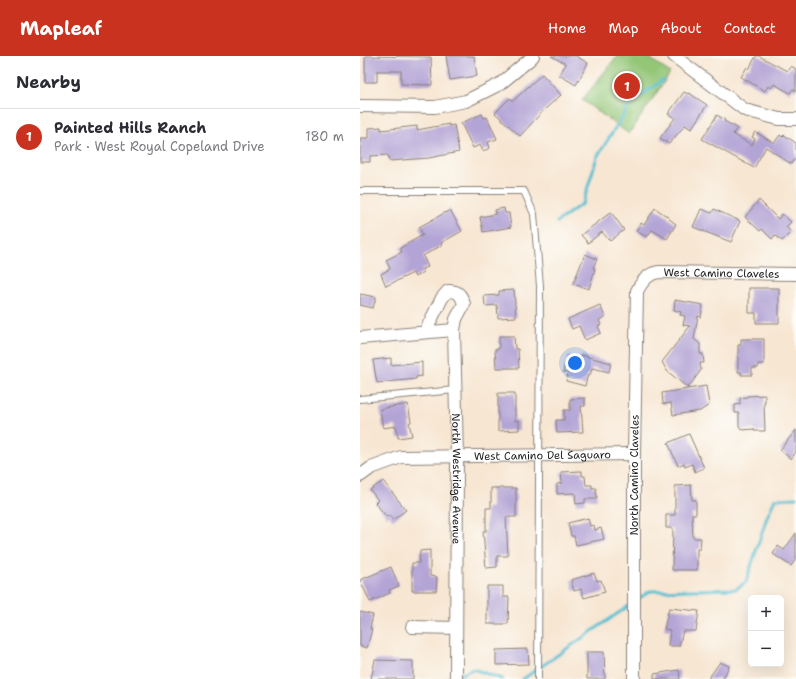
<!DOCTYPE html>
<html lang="en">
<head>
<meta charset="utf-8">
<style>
  body { margin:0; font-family:"Shantell Sans",sans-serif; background:#f2f2f3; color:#2b2b33 }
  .controls { position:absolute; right:12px; bottom:12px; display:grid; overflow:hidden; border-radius:6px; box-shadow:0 4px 16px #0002 }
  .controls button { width:36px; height:36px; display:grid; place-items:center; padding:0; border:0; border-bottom:1px solid #e1e1e2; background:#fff; color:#2b2b33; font:20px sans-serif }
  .you { position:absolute; left:215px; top:307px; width:14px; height:14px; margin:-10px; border:3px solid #fff; border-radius:50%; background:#1a73e8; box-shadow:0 0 0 6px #1a73e833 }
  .badge { display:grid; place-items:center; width:26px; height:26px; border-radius:50%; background:#c8321e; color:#fff; font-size:13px; font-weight:700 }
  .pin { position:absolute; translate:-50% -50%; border:2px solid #fff; box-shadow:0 1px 4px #0006 }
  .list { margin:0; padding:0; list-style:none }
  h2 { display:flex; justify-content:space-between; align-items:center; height:52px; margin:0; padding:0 16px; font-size:17px }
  h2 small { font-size:13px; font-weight:400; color:#7c7c81 }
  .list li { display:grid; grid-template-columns:26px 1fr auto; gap:12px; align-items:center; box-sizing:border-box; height:56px; padding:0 16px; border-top:1px solid #e1e1e2 }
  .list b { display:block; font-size:15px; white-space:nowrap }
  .list p { margin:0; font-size:13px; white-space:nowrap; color:#7c7c81 }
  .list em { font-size:13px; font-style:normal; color:#7c7c81 }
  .map { position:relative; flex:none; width:436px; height:623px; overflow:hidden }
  header { display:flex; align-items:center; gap:24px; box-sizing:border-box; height:56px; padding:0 20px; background:#c8321e; color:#fff }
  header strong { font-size:19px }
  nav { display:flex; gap:22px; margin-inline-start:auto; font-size:14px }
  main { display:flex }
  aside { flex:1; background:#fff }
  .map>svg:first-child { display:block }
  .green { fill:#93c677; stroke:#58714a }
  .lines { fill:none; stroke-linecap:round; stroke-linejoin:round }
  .stream { stroke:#55bed1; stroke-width:3 }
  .building { fill:#b3a4d6 }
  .lane-casing { stroke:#8a8177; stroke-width:8 }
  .street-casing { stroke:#8a8177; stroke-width:14 }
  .lane { stroke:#fff; stroke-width:6 }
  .street { stroke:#fff; stroke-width:12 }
  .labels { text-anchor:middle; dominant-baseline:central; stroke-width:3; stroke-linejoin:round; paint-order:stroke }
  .street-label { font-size:11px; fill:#1c1c1c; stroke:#fdfcf7 }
</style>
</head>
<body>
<header>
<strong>Mapleaf</strong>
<nav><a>Home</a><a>Map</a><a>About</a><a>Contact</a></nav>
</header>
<main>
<aside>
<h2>Nearby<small></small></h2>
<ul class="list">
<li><span class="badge">1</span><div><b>Painted Hills Ranch</b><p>Park · West Royal Copeland Drive</p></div><em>180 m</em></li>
</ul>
</aside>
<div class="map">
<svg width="436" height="623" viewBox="0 0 436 623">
  <rect width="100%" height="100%" fill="#fdfcf7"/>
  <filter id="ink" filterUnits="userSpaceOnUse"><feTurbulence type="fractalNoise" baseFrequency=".025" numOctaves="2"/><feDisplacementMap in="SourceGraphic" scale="8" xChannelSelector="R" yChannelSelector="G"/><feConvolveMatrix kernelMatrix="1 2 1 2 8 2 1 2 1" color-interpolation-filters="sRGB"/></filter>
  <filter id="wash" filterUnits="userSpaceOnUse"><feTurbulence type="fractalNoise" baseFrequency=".012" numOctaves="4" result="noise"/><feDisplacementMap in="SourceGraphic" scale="16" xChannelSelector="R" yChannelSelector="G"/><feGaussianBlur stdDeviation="0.9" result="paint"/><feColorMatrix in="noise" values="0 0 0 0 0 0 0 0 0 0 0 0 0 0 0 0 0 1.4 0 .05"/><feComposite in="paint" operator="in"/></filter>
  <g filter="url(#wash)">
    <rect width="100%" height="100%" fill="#f7e6d2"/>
    <path class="green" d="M257,0H287L310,17L269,78L222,44Z"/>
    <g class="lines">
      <path class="stream" d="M197,166L223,147L237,101L271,47L303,24
        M277,544L290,535L376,533L386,526L407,461L415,443L436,442
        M98,620L113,613L142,623
        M163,623L270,549"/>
    </g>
    <g id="blocks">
      <path class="building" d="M5,0L71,1L72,29L41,28V15H17V26H5Z
        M86,0H114L117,20L90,24Z
        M191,0H216L228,7L216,29L199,19L206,8Z
        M396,0H399L427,15L431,10L436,13V35L433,33L430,37L414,28L411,32L408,30L405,35L381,21L387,11L389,13Z
        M182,18L201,39L184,54L160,80L135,57L150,42L153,45Z
        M324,36L328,38L329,37L347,49L331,73L325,69L309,88L300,82L315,62L308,58Z
        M122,58L124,62L127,61L137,83L128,86L130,92L123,95L120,89L113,92L101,67Z
        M357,59L365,64L364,65L377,72L373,78L392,89L395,83L392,81L395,76L414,87L420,79L422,81L424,79L436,87V102L431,108L406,91L394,112L342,83Z
        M89,68V70L94,69L99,96L69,102L29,105L28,99L10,100V106H0V82H9V72L21,71V74L57,70V74Z
        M399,144L418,163L422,158L431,166L426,171L431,176L422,185L415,179L412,183L402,173L400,175L385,161Z
        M144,152L145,157H149L151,171L123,176L120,161L136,158L135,154Z
        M295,152L308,161V162L316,168L307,183L292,174L287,181L276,175L281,167L284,169Z
        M341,153L352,157L354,153L380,165L371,186L333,171Z
        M90,154L102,175L81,187L82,189L63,200L68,211L62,213L64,216L55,221L53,217L26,230L21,218L30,213L26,204L42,196L40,192L63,179L59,171Z
        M251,156L264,174L250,185L242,176L228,187L221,179Z
        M225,198L237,203L233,212L235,213L229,233L213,228Z
        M389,232H419V267H396V257H389Z
        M154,234L156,261L138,262L137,249L125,250L124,240L139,239V235Z
        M0,238L16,241L13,252L0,249Z
        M315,244L343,249L341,261L338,260L334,283L340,288V298H343L344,307H340L341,314L328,332L307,315L302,306L330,270L323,269L325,260L320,259L321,256L314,254Z
        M240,249L245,261L239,264L241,269L238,270L241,277L225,284L219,270L212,273L208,263Z
        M139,280H154L155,293H158L159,312H136L135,293H139Z
        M381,283H404V308H398V312H392V319H381V316H378V289H381Z
        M221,299L251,307L249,316L232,312L230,319L228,318L225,330L206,325L208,317L203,316L208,300L220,303Z
        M31,302V309L62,306V320L56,321V323L17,327L13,304Z
        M346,330L349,349L340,355L313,359L311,347L303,348L302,337Z
        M138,337H155V365L159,364V374L138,375Z
        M405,339V347H404L405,375H394V373L382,374L379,370V357H375V349L380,348V342L387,341V340Z
        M225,342V350H221L223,376L197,377L196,364H204V354H210V343Z
        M48,348L51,366L49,367L52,380L38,382L36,370L23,372L20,353Z
        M436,374V396L431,403L420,394Z
        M329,378L344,412L335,416L332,408L325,411L324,407L318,410L308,387Z
        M222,415V420H225L226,429H232V432H236L237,443H225V447L216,448L215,437L197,438V428L202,427L201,416Z
        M23,425L46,454L33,464L29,459L27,461L15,447L18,444L10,434Z
        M331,429L332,444H336V458H332L333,482H341L340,493H337V514H312L313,472H306V459H315V430Z
        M131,432H156V461H146L148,500H137V511L126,512L123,475H126V452H131Z
        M228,462L230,470L234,469L235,474L241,472L244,483L216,489L214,480H211L208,467Z
        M436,477V503L431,510L413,498L418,490L424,494Z
        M70,494V520L77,521L76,535H52V507H59L60,495Z
        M31,511L39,530L29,534L30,537L10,546L0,524Z
        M234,517L237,525L241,524L245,536L224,542L221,533L214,535L211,524Z
        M127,530H143V541H149L148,568H127Z
        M309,552L339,555L336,575H323L319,590H308L310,574L304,573Z
        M0,556L13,559L10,573H12L7,592L0,590Z
        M168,593L169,608L136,609V594Z
        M227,596H244L245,623H227Z
        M15,604L53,605V623H11Z
        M360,606L369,610L363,623H348Z
        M319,614L320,623H294V618Z"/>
    </g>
  </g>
  <g filter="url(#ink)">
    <use href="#blocks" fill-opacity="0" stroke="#8a8177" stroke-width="1"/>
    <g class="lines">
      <g class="lane-casing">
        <path id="lane" d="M0,135H164L174,158L180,230L178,623
          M0,343L95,334"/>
      </g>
      <g class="street-casing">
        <g id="street">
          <path d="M314,0L385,54L419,63H436"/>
          <path d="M0,50L75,51L106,45L140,28L169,4L173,0"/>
          <path id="s1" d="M65,276L82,242L88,235C98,235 101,238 104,248L96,263L94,274L97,401L96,623"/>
          <path d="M0,282L94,274"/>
          <path id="s2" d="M0,420L11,412L41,401L274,398"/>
          <path d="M52,571L96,572"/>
          <path id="s3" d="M274,623V398L277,235C282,225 288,217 299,216L436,218"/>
        </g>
      </g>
      <use href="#lane" class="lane"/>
      <use href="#street" class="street"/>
    </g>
  </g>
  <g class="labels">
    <g class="street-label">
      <text stroke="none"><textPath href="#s3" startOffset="481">West Camino Claveles</textPath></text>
      <text stroke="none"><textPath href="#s2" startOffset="187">West Camino Del Saguaro</textPath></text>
      <text stroke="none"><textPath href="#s3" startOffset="204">North Camino Claveles</textPath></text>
      <text stroke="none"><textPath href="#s1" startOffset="247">North Westridge Avenue</textPath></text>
    </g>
  </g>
</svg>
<div class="controls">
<button>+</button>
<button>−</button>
</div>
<div class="you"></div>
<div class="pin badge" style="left:267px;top:30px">1</div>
</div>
</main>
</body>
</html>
